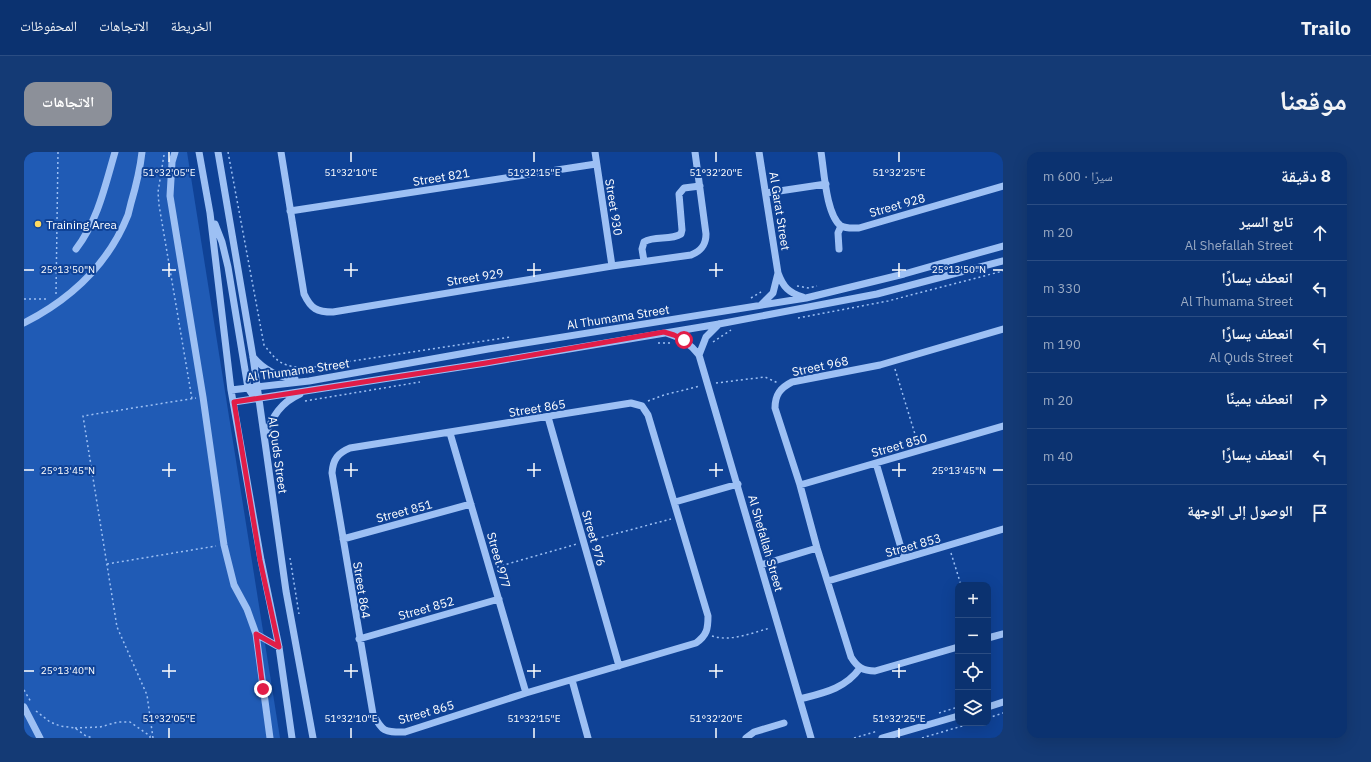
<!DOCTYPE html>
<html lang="ar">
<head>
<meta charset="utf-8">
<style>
  body { margin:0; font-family:"IBM Plex Sans","Noto Naskh Arabic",sans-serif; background:#143a75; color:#f1f3f6; direction:rtl }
  .controls { position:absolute; right:12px; bottom:12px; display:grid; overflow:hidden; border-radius:8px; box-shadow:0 4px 16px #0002 }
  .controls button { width:36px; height:36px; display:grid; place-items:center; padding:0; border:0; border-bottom:1px solid #2b4d83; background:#0b3270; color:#f1f3f6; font:20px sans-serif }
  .stop { position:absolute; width:12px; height:12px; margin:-9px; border:3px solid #e11d48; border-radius:50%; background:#fff }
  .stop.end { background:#e11d48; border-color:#fff; box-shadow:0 1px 4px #0008 }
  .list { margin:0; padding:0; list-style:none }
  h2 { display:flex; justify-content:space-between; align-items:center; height:52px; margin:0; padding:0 16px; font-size:17px }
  h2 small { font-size:13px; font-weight:400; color:#9aaac3 }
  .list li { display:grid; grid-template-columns:26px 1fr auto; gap:12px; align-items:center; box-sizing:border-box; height:56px; padding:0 16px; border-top:1px solid #2b4d83 }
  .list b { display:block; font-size:15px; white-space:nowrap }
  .list p { margin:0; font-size:13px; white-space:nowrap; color:#9aaac3 }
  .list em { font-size:13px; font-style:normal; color:#9aaac3 }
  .icon { flex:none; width:22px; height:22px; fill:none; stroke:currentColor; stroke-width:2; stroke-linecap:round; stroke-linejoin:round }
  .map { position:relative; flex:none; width:979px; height:586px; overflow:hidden; direction:ltr; border-radius:12px }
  header { display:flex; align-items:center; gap:24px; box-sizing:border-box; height:56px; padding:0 20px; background:#0b3270; border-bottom:1px solid #2b4d83 }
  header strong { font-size:19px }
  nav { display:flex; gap:22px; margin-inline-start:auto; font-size:14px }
  .intro { display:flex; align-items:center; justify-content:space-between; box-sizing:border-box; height:96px; padding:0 24px }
  h1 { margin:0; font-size:28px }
  .button { padding:10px 18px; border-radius:12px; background:#8c9099; color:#fff; font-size:14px; font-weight:700 }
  main { display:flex; gap:24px; padding:0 24px }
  aside { flex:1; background:#0b3270; border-radius:12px; box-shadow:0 4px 16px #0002 }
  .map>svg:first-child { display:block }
  .green { fill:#205bb5 }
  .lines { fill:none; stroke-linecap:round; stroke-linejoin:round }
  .path { stroke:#9dc0f4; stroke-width:1.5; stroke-dasharray:2 3; stroke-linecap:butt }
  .minor { stroke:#9dc0f4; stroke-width:7 }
  .route { stroke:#e11d48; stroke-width:5 }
  .ticks { fill:none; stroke:#fff; stroke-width:1.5 }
  .poi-dot { fill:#ffda60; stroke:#0f4296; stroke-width:1.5 }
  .labels { text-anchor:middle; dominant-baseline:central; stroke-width:4; stroke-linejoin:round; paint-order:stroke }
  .street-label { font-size:12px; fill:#fff; stroke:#0f4296 }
  .poi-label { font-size:12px; fill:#fff; stroke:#0f4296; text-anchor:start }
  .ticks-label { font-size:10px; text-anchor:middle; fill:#fff; stroke:#0f4296; stroke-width:4; stroke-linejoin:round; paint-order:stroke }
</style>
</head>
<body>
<header>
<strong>Trailo</strong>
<nav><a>الخريطة</a><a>الاتجاهات</a><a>المحفوظات</a></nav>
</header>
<div class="intro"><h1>موقعنا</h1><a class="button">الاتجاهات</a></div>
<main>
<aside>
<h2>8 دقيقة<small>سيرًا · 600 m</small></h2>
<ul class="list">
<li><svg class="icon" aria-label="ahead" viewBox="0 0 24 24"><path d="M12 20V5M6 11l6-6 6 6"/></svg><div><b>تابع السير</b><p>Al Shefallah Street</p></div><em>20 m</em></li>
<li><svg class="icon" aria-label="left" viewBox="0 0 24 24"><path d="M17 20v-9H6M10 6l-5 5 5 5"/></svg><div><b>انعطف يسارًا</b><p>Al Thumama Street</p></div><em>330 m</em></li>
<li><svg class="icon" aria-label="left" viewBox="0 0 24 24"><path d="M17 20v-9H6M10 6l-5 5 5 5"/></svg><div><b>انعطف يسارًا</b><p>Al Quds Street</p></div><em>190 m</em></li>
<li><svg class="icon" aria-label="right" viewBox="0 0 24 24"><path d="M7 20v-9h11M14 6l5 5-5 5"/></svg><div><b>انعطف يمينًا</b></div><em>20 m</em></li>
<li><svg class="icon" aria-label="left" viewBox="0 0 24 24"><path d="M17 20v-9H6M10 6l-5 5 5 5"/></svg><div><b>انعطف يسارًا</b></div><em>40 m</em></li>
<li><svg class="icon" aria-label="arrive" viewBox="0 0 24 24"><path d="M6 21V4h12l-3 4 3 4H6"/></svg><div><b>الوصول إلى الوجهة</b></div></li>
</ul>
</aside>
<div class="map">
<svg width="979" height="586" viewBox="0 0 979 586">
  <rect width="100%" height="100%" fill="#0f4296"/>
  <path class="green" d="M0,0H163L256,586H3L0,580Z"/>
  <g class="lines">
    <path class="path" d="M204,0L240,193C255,212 258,214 283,216L486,185
      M140,3L134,40L135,53L168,247
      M773,134L785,136L793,134
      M32,142L34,0
      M727,146L737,140
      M0,147H24
      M774,166L864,149L979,119
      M689,190L707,178
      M634,191H646
      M871,217L894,292
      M692,231L741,225L754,231
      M281,249L396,230
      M624,249L640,243L676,234
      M568,388L647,367
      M927,401L937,433
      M266,406L275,462
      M83,412L192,394
      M473,415L553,392
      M688,484C706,490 728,481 746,476
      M0,538L7,550
      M12,559L26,570L36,574L51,576L62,584L69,586
      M915,561L934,555
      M964,566L979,561
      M51,576L76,575L94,570H106L126,584V586
      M129,586L123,543L93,475L59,264L172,246
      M830,586L854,579
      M898,586L948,571"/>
    <path class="minor" d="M151,0L148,10L146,44L179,245L200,393L210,433L223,457L232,482L246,586
      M175,0L186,61L207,238L237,408L255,495L268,586
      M194,0L229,205L262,439L289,586
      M257,0L280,142C287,157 293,160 309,160L588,114L667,103C677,99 682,93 682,82L671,0
      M571,0L588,114
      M735,0L754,121C759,135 765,141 779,145
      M797,0C800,18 802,63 817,74C823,77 829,76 835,76L979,34
      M742,41L802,32
      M266,59L572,12
      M191,72L198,90L204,115L224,236L228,242L234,246
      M52,97C74,68 81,34 91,0
      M815,97L814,81L817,74
      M620,109L618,97L620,90C631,83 646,89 657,82L658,78L655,42L660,36L676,34
      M737,153L749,141L754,121
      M0,171C47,147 84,113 104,63C105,59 106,55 107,51C112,34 116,18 118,0
      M642,181C656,185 666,191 675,203L787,586
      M675,203L682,185L695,172
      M229,205C240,218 253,225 271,227
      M207,238L285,229L464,197L782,146L880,122L979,94
      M210,250L462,211L695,172L853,142L979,109
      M607,251L618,254L624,263L684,464C684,477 683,483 672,491L502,541L381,580C361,580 359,581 349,562L308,321C309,307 314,301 326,296Z
      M524,265L595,514
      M426,281L502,541
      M241,284C249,264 256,251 276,242
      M852,311L880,406
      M776,333L979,274
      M651,350L714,332
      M319,387L447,352
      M737,413L793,396
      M804,429L979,377
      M232,482L255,495
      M964,486L979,482
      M335,487L475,447
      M934,495L851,519C839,519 833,515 827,505L793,396L776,333L751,256C751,243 756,236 768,230L856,213L979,177
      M548,528L564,586
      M776,547C799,541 821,537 836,516
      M0,555L16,586
      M964,555L979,550
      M722,586L730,580L760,571
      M858,586L934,564"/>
  </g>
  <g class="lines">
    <path class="route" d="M239,537L232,482L255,495L236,408L210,250L462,211L640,180L650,183L660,188"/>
  </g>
  <path class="ticks" d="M145,0V10M327,0V10M510,0V10M692,0V10M875,0V10M145,111V125M327,111V125M510,111V125M692,111V125M875,111V125M0,118H10M138,118H152M320,118H334M503,118H517M685,118H699M868,118H882M969,118H979M145,311V325M327,311V325M510,311V325M692,311V325M875,311V325M0,318H10M138,318H152M320,318H334M503,318H517M685,318H699M868,318H882M969,318H979M145,512V526M327,512V526M510,512V526M692,512V526M875,512V526M0,519H10M138,519H152M320,519H334M503,519H517M685,519H699M868,519H882M145,576V586M327,576V586M510,576V586M692,576V586M875,576V586"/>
  <circle class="poi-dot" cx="14" cy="72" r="4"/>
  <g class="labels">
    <g class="street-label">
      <text transform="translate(417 25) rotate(-9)">Street 821</text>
      <text transform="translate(873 53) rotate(-16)">Street 928</text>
      <text transform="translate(590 55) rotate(81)">Street 930</text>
      <text transform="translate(756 59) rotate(81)">Al Garat Street</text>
      <text transform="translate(451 125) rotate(-9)">Street 929</text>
      <text transform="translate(594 165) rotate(-9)">Al Thumama Street</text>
      <text transform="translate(796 214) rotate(-12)">Street 968</text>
      <text transform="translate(274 218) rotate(-8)">Al Thumama Street</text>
      <text transform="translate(513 256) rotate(-9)">Street 865</text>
      <text transform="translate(875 293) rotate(-16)">Street 850</text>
      <text transform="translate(254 303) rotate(82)">Al Quds Street</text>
      <text transform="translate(380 359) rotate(-15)">Street 851</text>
      <text transform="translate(570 386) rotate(74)">Street 976</text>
      <text transform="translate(742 391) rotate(74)">Al Shefallah Street</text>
      <text transform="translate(889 393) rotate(-16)">Street 853</text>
      <text transform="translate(475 408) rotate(74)">Street 977</text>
      <text transform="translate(338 438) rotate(81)">Street 864</text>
      <text transform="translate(402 456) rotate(-16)">Street 852</text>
      <text transform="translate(402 560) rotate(-16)">Street 865</text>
    </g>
    <g class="poi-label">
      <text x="22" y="72">Training Area</text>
    </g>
  </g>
  <g class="ticks-label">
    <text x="145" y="24">51°32'05"E</text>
    <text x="327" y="24">51°32'10"E</text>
    <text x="510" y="24">51°32'15"E</text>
    <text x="692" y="24">51°32'20"E</text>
    <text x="875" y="24">51°32'25"E</text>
    <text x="44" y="121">25°13'50"N</text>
    <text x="935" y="121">25°13'50"N</text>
    <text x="44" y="322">25°13'45"N</text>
    <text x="935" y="322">25°13'45"N</text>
    <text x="44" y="522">25°13'40"N</text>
    <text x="145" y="570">51°32'05"E</text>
    <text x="327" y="570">51°32'10"E</text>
    <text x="510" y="570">51°32'15"E</text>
    <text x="692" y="570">51°32'20"E</text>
    <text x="875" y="570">51°32'25"E</text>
  </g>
</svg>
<div class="controls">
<button>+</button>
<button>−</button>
<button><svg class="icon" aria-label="locate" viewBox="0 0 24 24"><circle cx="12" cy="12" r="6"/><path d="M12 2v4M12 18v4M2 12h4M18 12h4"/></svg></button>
<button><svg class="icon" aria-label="layers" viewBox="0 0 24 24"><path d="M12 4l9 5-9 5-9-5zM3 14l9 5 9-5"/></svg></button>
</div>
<div class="stop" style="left:660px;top:188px"></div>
<div class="stop end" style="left:239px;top:537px"></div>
</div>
</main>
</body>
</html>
